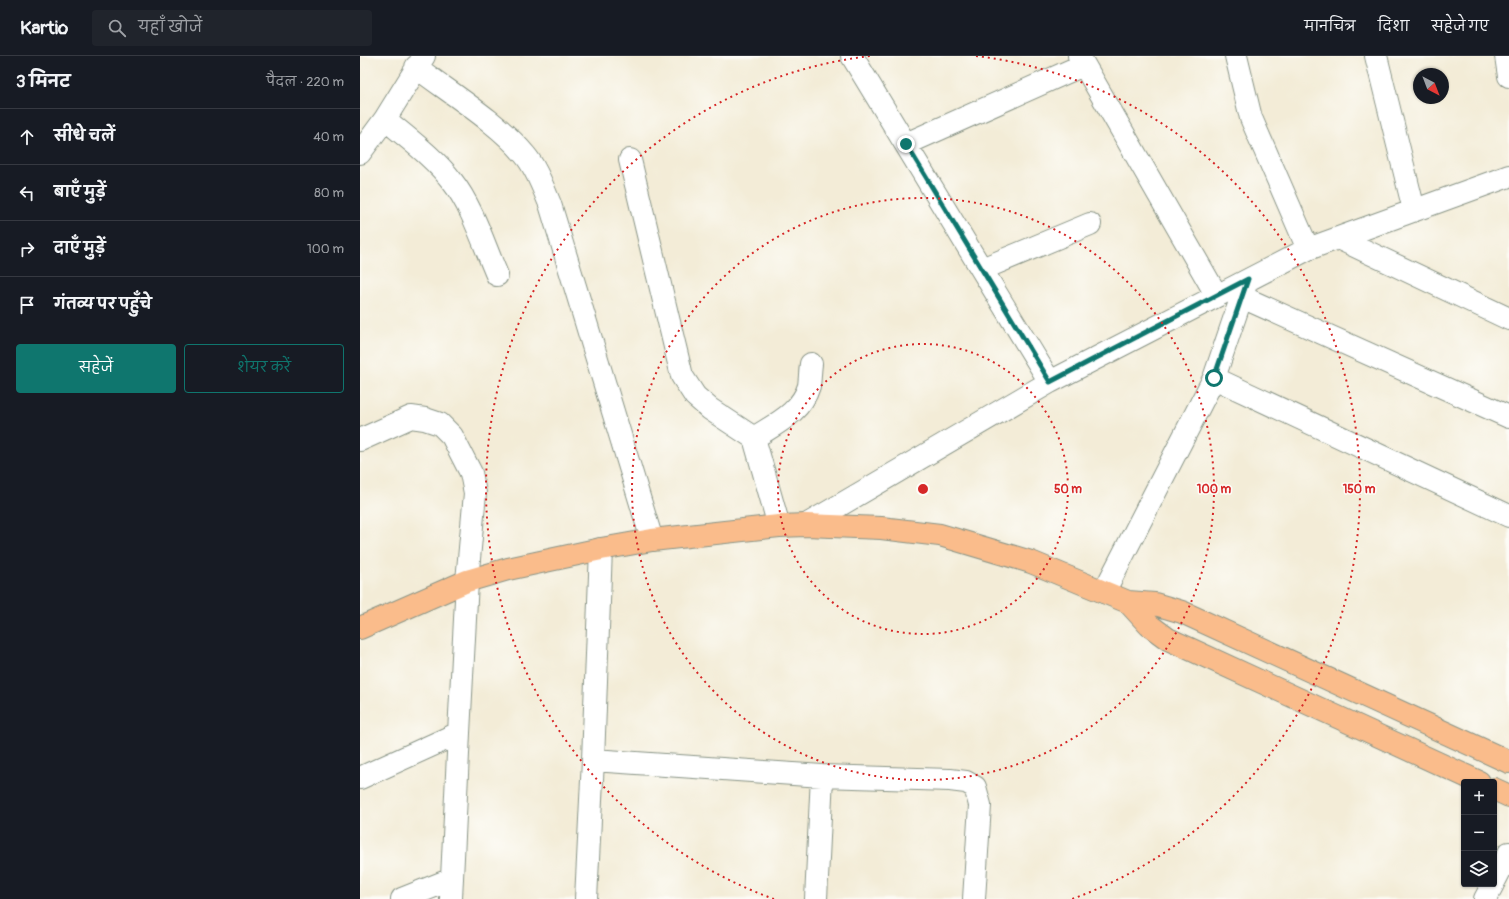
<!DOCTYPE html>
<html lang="hi">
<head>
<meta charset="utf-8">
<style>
  body { margin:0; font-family:Pangolin,"Playpen Sans Deva",sans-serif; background:#20242c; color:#f1f3f6 }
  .controls { position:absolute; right:12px; bottom:12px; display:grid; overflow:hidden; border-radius:4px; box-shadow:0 1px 3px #0004 }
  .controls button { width:36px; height:36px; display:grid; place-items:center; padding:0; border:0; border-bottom:1px solid #363941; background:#171b24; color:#f1f3f6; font:20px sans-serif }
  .compass { position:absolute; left:1053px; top:12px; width:36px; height:36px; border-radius:50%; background:#171b24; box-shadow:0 1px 3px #0004; rotate:138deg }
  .stop { position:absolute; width:12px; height:12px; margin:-9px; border:3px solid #0f766e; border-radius:50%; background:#fff }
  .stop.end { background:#0f766e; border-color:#fff; box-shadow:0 1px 4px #0008 }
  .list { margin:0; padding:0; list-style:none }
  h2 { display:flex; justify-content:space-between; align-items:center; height:52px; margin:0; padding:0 16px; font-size:17px }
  h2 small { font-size:13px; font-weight:400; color:#9ea1a6 }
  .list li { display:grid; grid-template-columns:26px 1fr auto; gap:12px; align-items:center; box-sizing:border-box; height:56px; padding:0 16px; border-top:1px solid #363941 }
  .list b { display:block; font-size:15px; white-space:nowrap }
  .list em { font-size:13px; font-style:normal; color:#9ea1a6 }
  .actions { display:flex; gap:8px; padding:12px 16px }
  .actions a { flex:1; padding:9px 0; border:1px solid #0f766e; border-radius:4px; text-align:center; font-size:14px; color:#0f766e }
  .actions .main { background:#0f766e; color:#fff }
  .icon { flex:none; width:22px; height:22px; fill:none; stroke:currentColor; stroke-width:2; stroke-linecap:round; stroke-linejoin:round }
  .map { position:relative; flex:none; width:1149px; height:843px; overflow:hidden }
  header { display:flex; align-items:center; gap:24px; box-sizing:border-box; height:56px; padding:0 20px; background:#171b24; border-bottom:1px solid #363941 }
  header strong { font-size:19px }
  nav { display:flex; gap:22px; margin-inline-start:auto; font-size:14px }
  .search { width:280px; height:36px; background:#20242c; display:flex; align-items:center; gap:10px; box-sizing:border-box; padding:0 14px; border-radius:4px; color:#9ea1a6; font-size:15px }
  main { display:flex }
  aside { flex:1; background:#171b24 }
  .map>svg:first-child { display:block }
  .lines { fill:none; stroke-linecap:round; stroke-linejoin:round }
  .minor-casing { stroke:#899486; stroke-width:24 }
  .highway-casing { stroke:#899486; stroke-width:24 }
  .minor { stroke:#fff; stroke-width:22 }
  .highway { stroke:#fabc8b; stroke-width:22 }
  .route { stroke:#0f766e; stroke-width:5 }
  .ring { fill:none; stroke:#d62828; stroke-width:2; stroke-dasharray:2 4 }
  .centre { fill:#d62828; stroke:#fdfcf7; stroke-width:2 }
  .ring-label { font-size:12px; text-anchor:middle; font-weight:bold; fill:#d62828; stroke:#fdfcf7; stroke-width:3; stroke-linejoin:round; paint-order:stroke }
</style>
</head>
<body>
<header>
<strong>Kartio</strong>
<div class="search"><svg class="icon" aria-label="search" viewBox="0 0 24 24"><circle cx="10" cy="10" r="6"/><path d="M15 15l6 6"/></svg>यहाँ खोजें</div>
<nav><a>मानचित्र</a><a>दिशा</a><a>सहेजे गए</a></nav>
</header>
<main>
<aside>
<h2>3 मिनट<small>पैदल · 220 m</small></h2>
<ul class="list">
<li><svg class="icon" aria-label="ahead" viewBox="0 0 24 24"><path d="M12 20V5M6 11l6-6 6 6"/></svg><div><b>सीधे चलें</b></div><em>40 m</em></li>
<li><svg class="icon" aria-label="left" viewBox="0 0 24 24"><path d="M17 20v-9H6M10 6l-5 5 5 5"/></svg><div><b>बाएँ मुड़ें</b></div><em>80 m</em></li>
<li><svg class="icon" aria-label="right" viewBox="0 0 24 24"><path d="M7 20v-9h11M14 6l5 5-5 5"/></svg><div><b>दाएँ मुड़ें</b></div><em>100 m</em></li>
<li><svg class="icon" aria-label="arrive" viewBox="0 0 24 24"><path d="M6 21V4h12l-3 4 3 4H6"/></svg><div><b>गंतव्य पर पहुँचे</b></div></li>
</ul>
<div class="actions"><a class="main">सहेजें</a><a>शेयर करें</a></div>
</aside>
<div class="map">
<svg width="1149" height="843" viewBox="0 0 1149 843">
  <rect width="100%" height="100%" fill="#fdfcf7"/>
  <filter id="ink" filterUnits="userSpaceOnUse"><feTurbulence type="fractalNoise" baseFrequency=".025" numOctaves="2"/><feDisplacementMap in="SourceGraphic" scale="8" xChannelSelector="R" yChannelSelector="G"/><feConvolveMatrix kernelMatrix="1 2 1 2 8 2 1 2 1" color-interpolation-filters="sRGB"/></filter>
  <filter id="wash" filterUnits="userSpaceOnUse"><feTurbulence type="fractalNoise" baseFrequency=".012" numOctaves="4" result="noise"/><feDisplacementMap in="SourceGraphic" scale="16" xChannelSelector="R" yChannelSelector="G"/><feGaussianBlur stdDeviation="0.9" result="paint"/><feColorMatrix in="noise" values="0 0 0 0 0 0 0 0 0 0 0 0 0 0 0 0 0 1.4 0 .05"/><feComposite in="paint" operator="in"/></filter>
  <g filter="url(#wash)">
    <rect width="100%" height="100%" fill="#f3ecd7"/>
  </g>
  <g filter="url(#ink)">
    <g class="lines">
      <g class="minor-casing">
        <path id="minor" d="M492,0L690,326
          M719,0L857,240
          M876,0L891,62L948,193
          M1016,0L1054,154
          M1146,0L1149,20
          M56,11C90,37 139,67 165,99C177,113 183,132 190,148L292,484
          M25,63C47,82 74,101 92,125C112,150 124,189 137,219
          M546,88L723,9
          M0,97L25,63L64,0
          M270,104L322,320L335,340L350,353L394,382L419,470
          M978,182L1149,263
          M622,213L730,168
          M882,241L1149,361
          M854,322L886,228
          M394,382C415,368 441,357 449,330C450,323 450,315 451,308
          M0,384L51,361L65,363L80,368L92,380L111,417L115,437L107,525L99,677L91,843
          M446,469L690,326L948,193L1149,120
          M744,536L854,322L1149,460
          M233,704L241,493
          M0,722L99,677
          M1134,826L1149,797
          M42,843L92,823
          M226,843L233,704L462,720L590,724L606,726L615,731L620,749L614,843
          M456,843L462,720
          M1125,843L1133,828"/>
      </g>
      <g class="highway-casing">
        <path id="highway" d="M768,546L789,569L808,583L1119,726
          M0,572L107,525L148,513L241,493L292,484L419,470L446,469L521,472L580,479L671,506L768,546L795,548L822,556L1149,706
          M1134,733L1149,740"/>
      </g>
      <use href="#minor" class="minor"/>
      <use href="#highway" class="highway"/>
    </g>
  </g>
  <g class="lines" filter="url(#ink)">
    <path class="route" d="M546,88L690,326L888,223L854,322"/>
  </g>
  <g class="ring">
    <circle cx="563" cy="433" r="145"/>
    <circle cx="563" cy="433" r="291"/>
    <path d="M414 843A436 436 0 0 1 510 0M616 0A436 436 0 0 1 712 843"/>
  </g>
  <circle cx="563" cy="433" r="6" class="centre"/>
  <g class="ring-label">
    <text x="708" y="437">50 m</text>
    <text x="854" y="437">100 m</text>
    <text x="999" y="437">150 m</text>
  </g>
</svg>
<div class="controls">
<button>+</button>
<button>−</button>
<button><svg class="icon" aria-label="layers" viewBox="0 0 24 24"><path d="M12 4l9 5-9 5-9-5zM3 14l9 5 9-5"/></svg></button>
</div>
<svg class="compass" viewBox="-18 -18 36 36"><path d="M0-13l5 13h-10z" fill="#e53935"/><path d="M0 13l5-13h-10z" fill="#9ea1a6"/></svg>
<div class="stop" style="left:854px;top:322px"></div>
<div class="stop end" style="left:546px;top:88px"></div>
</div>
</main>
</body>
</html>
